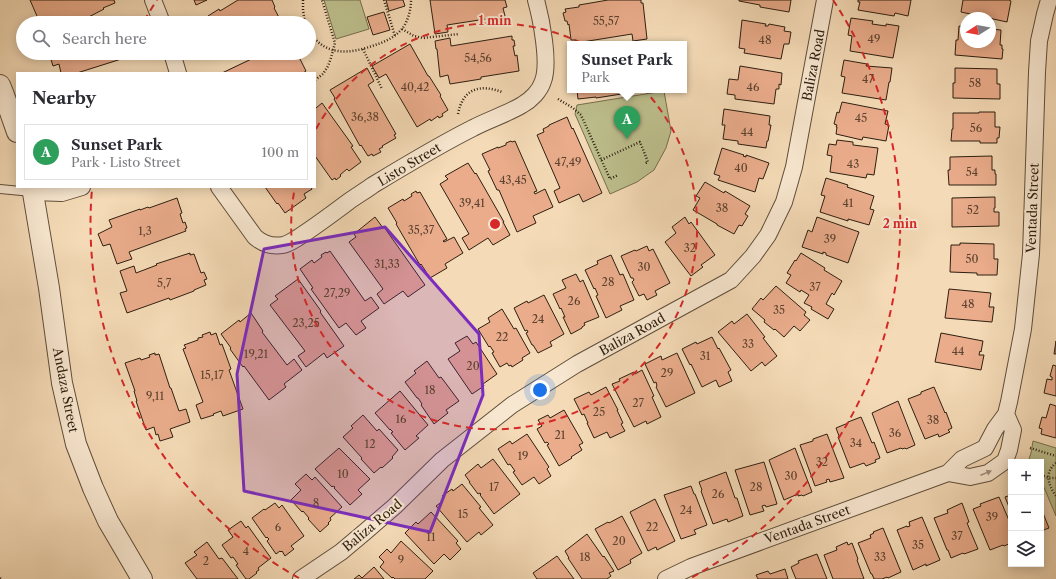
<!DOCTYPE html>
<html lang="en">
<head>
<meta charset="utf-8">
<style>
  body { margin:0; font-family:"Libre Caslon Text",serif; background:#f2f2f3; color:#2b2b33 }
  .controls { position:absolute; right:12px; bottom:12px; display:grid; overflow:hidden; border-radius:0px; box-shadow:0 2px 10px #0003 }
  .controls button { width:36px; height:36px; display:grid; place-items:center; padding:0; border:0; border-bottom:1px solid #e1e1e2; background:#fff; color:#2b2b33; font:20px sans-serif }
  .compass { position:absolute; left:960px; top:12px; width:36px; height:36px; border-radius:50%; background:#fff; box-shadow:0 2px 10px #0003; rotate:259deg }
  .you { position:absolute; left:540px; top:390px; width:14px; height:14px; margin:-10px; border:3px solid #fff; border-radius:50%; background:#1a73e8; box-shadow:0 0 0 6px #1a73e833 }
  .badge { display:grid; place-items:center; width:26px; height:26px; border-radius:50%; background:#8f2418; color:#fff; font-size:13px; font-weight:700 }
  .pin { position:absolute; translate:-50% -33px; filter:drop-shadow(0 1px 2px #0008) }
  .pin::after { content:''; position:absolute; top:21px; width:14px; height:12px; background:inherit; clip-path:polygon(0 0,100% 0,50% 100%) }
  .popup { position:absolute; left:567px; top:41px; width:120px; height:52px; box-sizing:border-box; display:grid; place-content:center; border-radius:0px; background:#fff; filter:drop-shadow(0 1px 3px #0005); font-size:13px; white-space:nowrap; color:#7c7c81 }
  .popup b { font-size:15px; color:#2b2b33 }
  .popup::after { content:''; position:absolute; left:50%; top:100%; margin-left:-8px; border:8px solid transparent; border-top-color:#fff }
  .list { margin:0; padding:0; list-style:none }
  h2 { display:flex; justify-content:space-between; align-items:center; height:52px; margin:0; padding:0 16px; font-size:17px }
  h2 small { font-size:13px; font-weight:400; color:#7c7c81 }
  .list li { display:grid; grid-template-columns:26px 1fr auto; gap:12px; align-items:center; box-sizing:border-box; height:56px; margin:0 8px 8px; padding:0 8px; border:1px solid #e1e1e2; border-radius:0px }
  .list b { display:block; font-size:15px; white-space:nowrap }
  .list p { margin:0; font-size:13px; white-space:nowrap; color:#7c7c81 }
  .list em { font-size:13px; font-style:normal; color:#7c7c81 }
  .icon { flex:none; width:22px; height:22px; fill:none; stroke:currentColor; stroke-width:2; stroke-linecap:round; stroke-linejoin:round }
  .map { position:relative; flex:none; width:1056px; height:579px; overflow:hidden }
  .search { position:absolute; background:#fff; box-shadow:0 2px 10px #0003; left:16px; top:16px; width:300px; height:44px; display:flex; align-items:center; gap:10px; box-sizing:border-box; padding:0 14px; border-radius:22px; color:#7c7c81; font-size:15px }
  .panel { position:absolute; background:#fff; box-shadow:0 2px 10px #0003; left:16px; top:72px; width:300px; height:116px; border-radius:0px }
  .map>svg:first-child { display:block }
  .green { fill:#bdbf8d; stroke:#756f4e }
  .building { fill:#eaac8b; stroke:#2d1f10 }
  .lines { fill:none; stroke-linecap:round; stroke-linejoin:round }
  .service-casing { stroke:#5f4e3a; stroke-width:10 }
  .minor-casing { stroke:#5f4e3a; stroke-width:18 }
  .tertiary-casing { stroke:#5f4e3a; stroke-width:22 }
  .path { stroke:#2d1f10; stroke-width:2.5; stroke-dasharray:1 2; stroke-linecap:butt }
  .service { stroke:#f8e7d0; stroke-width:8 }
  .minor { stroke:#f8e7d0; stroke-width:16 }
  .tertiary { stroke:#f8e7d0; stroke-width:20 }
  .oneway { fill:#9d8d7a }
  .marked { fill:#7b2cbf; fill-opacity:0.2; stroke:#7b2cbf; stroke-width:3; stroke-linejoin:round }
  .ring { fill:none; stroke:#d62828; stroke-width:2; stroke-dasharray:7 5 }
  .labels { text-anchor:middle; dominant-baseline:central; stroke-width:4; stroke-linejoin:round; paint-order:stroke }
  .number-label { font-size:11px; fill:#5c422f }
  .street-label { font-size:13px; fill:#2d1f10; stroke:#f8e7d0 }
  .centre { fill:#d62828; stroke:#f8e7d0; stroke-width:2 }
  .ring-label { font-size:12px; text-anchor:middle; font-weight:bold; fill:#d62828; stroke:#f8e7d0; stroke-width:4; stroke-linejoin:round; paint-order:stroke }
</style>
</head>
<body>
<div class="map">
<svg width="1056" height="579" viewBox="0 0 1056 579">
  <rect width="100%" height="100%" fill="#f4dab6"/>
  <filter id="stains"><feTurbulence type="fractalNoise" baseFrequency=".005" numOctaves="4"/><feColorMatrix values="0 0 0 0 .2 0 0 0 0 .09 0 0 0 0 .02 0 0 0 .5 -.17"/></filter>
  <radialGradient id="worn" r=".72"><stop offset=".6" stop-color="#630" stop-opacity="0"/><stop offset="1" stop-color="#630" stop-opacity=".3"/></radialGradient>
  <path class="green" d="M324,0H360L369,29L336,39Z
    M664,91L671,131L666,148L654,170L637,182L610,194L575,114L577,105Z
    M1033,441L1056,448V516L1043,485L1041,483V462H1028L1031,453Z"/>
  <path class="building" d="M30,0H114L115,3L103,8L104,9L81,21L80,19L73,23H40Z
    M194,0H207L196,5Z
    M238,0H272L275,7L274,8L282,23H197L209,17L208,16L219,9L220,11Z
    M386,0H403L405,6L389,11Z
    M430,0H505L507,7L503,8L505,16L447,25L448,32L435,34Z
    M608,0H641V3H643L647,39L633,41L632,34L576,43L575,40H571L569,24L568,25L567,21H565L563,13L566,12L565,9L579,7V5Z
    M739,0H791L789,12L760,7V5L739,1Z
    M858,0H911L908,16L895,13L894,16L858,10L860,2H858Z
    M963,0H1009L1011,1L1007,22L961,12Z
    M384,12L390,30L373,35L367,17Z
    M851,18L873,21L872,24L886,26V24L899,26L893,58L850,51L852,36L848,35Z
    M742,20L766,24L765,26H768L769,24L785,27L784,31L791,32L789,44H784L781,59L744,53L745,49L739,48Z
    M959,26L966,27V42H990V29L1001,30L1000,45H1002V49H1003L1002,59L955,55L956,40H958Z
    M512,36V40H514L515,46H513L515,56L517,55L519,71L481,77V79L450,84L448,75L440,77L437,49H436L435,41L450,38L451,46Z
    M410,44L428,76H429L441,95L440,96L448,110L442,114L443,116L439,118L438,116L431,121L430,119L417,127L386,74L379,78L372,66Z
    M49,53H133L134,55L77,73H61L59,64L53,66Z
    M264,53H297L306,71L303,73H222Z
    M844,60L867,64L866,66L892,68L890,82H889L886,100L842,93L845,77L841,76Z
    M740,66L782,73L781,85L779,84V89H776L774,104L735,99V95L727,94L729,79L738,80Z
    M367,68L374,81L368,85L396,134L394,135L396,138L382,146L383,147L379,149L381,152L373,156L372,154L368,156L361,145L360,146L334,99L335,98L330,90Z
    M955,68L997,69V84H1000V99L953,98V83H955Z
    M577,90H647L596,98V97L578,99Z
    M842,102L888,111L885,124L889,125L886,141L863,137L862,140L836,134L837,127H836L837,125L834,124L837,112L839,113Z
    M322,103L353,146L351,147L361,162L349,171L347,169L340,175L341,176L336,180L335,178L332,180L315,156V107L316,108Z
    M724,109L770,116L769,125H771L768,141H767L766,148L738,144V141L723,139L725,125H722Z
    M979,112H995V127H1000L999,138H997V143H980V141H951L952,129H953V113H979Z
    M567,117L572,129L573,128L602,193L583,202L579,194L559,203L554,191L560,188L537,135L544,132L543,129L549,126V125Z
    M837,140L853,142V145L878,148L874,175L867,174L866,178L830,172L832,156L827,155L829,144L836,145Z
    M511,141L512,142L515,141L537,191L534,192L535,194L545,189L553,207L533,216L536,223L517,232L499,190H497L488,171L490,170L482,154L498,147V148L506,145V143Z
    M722,148L744,155L743,156L746,157V155L769,163L763,179L759,178L755,192L718,180L720,176L714,174Z
    M992,156V170H995V174H996V185H949L948,170H950V157Z
    M468,163L475,174L476,173L504,222H503L510,235L493,245L488,238L469,250L462,238L469,234L440,184L448,179L445,176Z
    M826,178L848,185L847,187L874,196L870,209L874,210L869,225L848,219V221L820,212L825,196L821,195Z
    M705,182L724,193L725,191L750,206L745,214L748,216L742,226L739,225L734,234L717,225V224L693,210L700,198L696,196Z
    M265,187H311L312,189L304,194L306,198L285,213L278,203L277,204Z
    M416,191L417,193L420,192L447,239L443,241L444,242L454,237L463,253L445,264L447,268L430,278L421,264L420,265L396,224L397,223L388,208L403,199L404,201L412,196L411,194Z
    M995,197V208H994V212H999V226L952,227V198Z
    M177,198L182,213L180,214L183,223L185,222L187,228L185,229L186,231L129,252L132,259L117,264L110,244L103,246L98,234L112,227L109,220L140,209V210L148,207L149,208Z
    M375,217L383,228L384,227L425,285L408,297L403,291L384,304L377,294L383,289L349,242L356,237L354,234Z
    M685,217L689,224L691,222L715,255L701,265L703,267L691,276L665,242L676,233L672,227Z
    M817,217L859,232L848,263L826,255V253L823,252V254L802,247L808,230L812,232Z
    M960,243L994,244V259H998L997,275H977V273L950,272L951,245H960Z
    M647,246L649,251L653,249L670,283L655,291L657,295L647,300L644,294L639,296L632,282L634,280L633,278H631L621,256L635,250L636,251Z
    M330,251L365,301L371,297L379,308L361,321L366,328L356,335L346,323L339,328L311,289L313,288L300,269L312,260L314,263L322,257L321,255L326,252L327,253Z
    M190,253V255L194,254L201,273L204,272L207,279L204,280L206,285L194,290V291L170,300L169,298L127,313L120,293L127,291L120,271L134,266L136,273L157,265L156,264Z
    M801,253L825,268L824,270L842,281L834,295L832,293L826,304L834,309L828,319L811,309L812,307L804,303L809,295L801,290L800,292L786,283L791,275L787,273L795,260L796,261Z
    M611,255L620,275L623,274L634,300L620,306L622,310L606,318L596,296L598,295L595,288L594,289L585,270L598,264L597,261Z
    M576,274L580,282L583,280L599,317L584,323L585,325L582,327V328L571,334L563,317H565L561,308L560,309L553,294L566,288L562,280Z
    M298,279L321,311L320,312L344,346L327,358L324,353L306,367L298,356L305,351L270,305L278,299L275,296Z
    M776,286L806,312L804,315L810,320L800,331L794,326L784,337L775,329L774,330L764,322L765,320L752,309L761,298L763,300Z
    M949,289L991,293L989,307H994L992,322L945,318Z
    M544,295L564,334L550,342L552,346L538,353L533,345H532L526,333L528,332L527,330L525,331L514,308L527,301L528,303Z
    M502,309L514,329L516,328L530,353L522,358L523,360L512,367L511,365L509,366L507,363L500,367L492,353L494,352L490,346L489,347L478,329L490,322L488,318Z
    M251,313L263,331L262,332L287,365L294,359L302,370L284,384L286,387L269,400L244,366L243,367L230,349L231,348L221,334L239,320L240,322Z
    M747,314L765,337L763,338L777,356L765,366L762,362L751,371L718,332L732,321L734,324Z
    M210,332L211,335L216,333L220,345L222,344L231,369L229,370L243,409L223,416L221,411L213,414L214,415L201,419L196,405L203,402L183,349L186,348L184,345L198,340V338L203,337L202,335Z
    M941,333L983,341L981,352L980,351L979,355H984L981,370L935,362Z
    M467,336L473,344L476,342L497,374L483,384L484,386L472,394L448,359L460,351L455,343Z
    M712,337L718,349L719,348L731,370L728,372L732,381L719,387L716,380L702,387L691,364L690,365L682,349L696,342L697,344Z
    M1056,341V354H1054Z
    M155,353V355L159,354L170,388H171L179,411L186,409L190,422L170,429L173,437L160,441L158,434L156,435L154,427L146,430L136,401H137L134,391H135L125,363L140,358L141,360L150,357L149,355Z
    M677,353L695,393L666,407L656,387L657,386L656,382L654,383L645,364L661,356L662,360Z
    M427,361L439,378L441,377L459,401L446,410L448,413L434,424L421,405L422,404L418,398H417L405,382L416,373L414,371Z
    M1053,365L1056,366V396L1044,393L1047,379L1052,380V377L1050,376Z
    M642,370L654,396L652,397L661,417L647,424L646,421L634,427L612,384L620,381L619,379L634,372L635,374Z
    M606,387L618,410H617L623,423L621,424L625,431L610,438L607,432L594,438L587,423H588L584,414L582,415L574,399L589,392L591,395Z
    M934,387L945,413L946,412L952,428L948,430L950,432L939,437L938,434L925,439L908,399L921,394V392Z
    M400,391L428,425L416,436L419,438L405,450L391,433L393,432L390,429V430L375,413Z
    M898,401L915,445L906,449L905,448L902,449L901,448L887,453L872,413Z
    M1050,404L1056,406V438L1041,434L1042,429L1039,428L1042,417L1046,418Z
    M564,410L583,443L579,445L582,450L571,457L572,458L559,466L547,445L549,444L547,442L545,443L537,429L542,426L538,420L548,415L550,418Z
    M363,415L377,431L379,429L398,450L392,457L393,458L382,468L381,467L374,473L361,459L362,458L343,437L353,428L351,426Z
    M861,417L872,443L874,442L880,458L875,460L876,462L866,466L864,463L850,468L838,437L839,436L836,428L848,423V422Z
    M527,434L549,467L547,469L551,476L539,484L534,477L522,485L513,472L515,471L510,464L508,465L498,449L510,441L512,444Z
    M827,434L844,478L830,482L829,479L826,480L827,482L815,486L800,445L813,441V439Z
    M339,448L370,479L358,490L362,494L350,505L334,488L335,487L333,486L332,487L315,469Z
    M795,448L812,492L803,496L802,495L798,496V494L784,500L769,460Z
    M493,459L520,494L494,514L480,495L481,494L480,493L478,494L469,482H470L465,475L478,464L481,468Z
    M764,462L777,504L766,507L765,505L762,506L764,511L750,515L735,470Z
    M726,472L735,498H737L743,516L728,522L727,519L713,524L701,491L702,490L699,482Z
    M306,474L312,480L315,477L342,507L330,518L331,520L328,523L329,524L320,532L308,519L309,518L303,511L302,512L291,500L301,490L295,484Z
    M462,484L481,507L479,508L493,525L481,535L479,532L467,542L436,506L443,501L442,500L444,498L442,496L452,489L453,491Z
    M691,486L694,494H695L707,525L694,530L696,534L681,539L664,495Z
    M1011,495V512L1005,497Z
    M999,497L1011,525V543L1004,546L1003,545L990,550L973,509L981,506L980,504Z
    M655,499L675,541L657,550L656,547L648,551L630,512Z
    M275,503L279,508L282,505L304,536L291,546L294,549L285,556L282,551L281,552L280,551L276,554L267,541L269,539L267,537L266,538L252,518L264,509L265,510Z
    M962,503L969,522L967,523L978,549L964,554L963,553L951,558L948,550H947L934,518L948,513L947,510Z
    M1041,508L1049,528L1041,531Z
    M431,512L458,541L456,543L461,549L450,560L444,554L434,564L405,533L416,522L418,524Z
    M622,516L642,553L630,560L631,563L618,570L595,529L608,522L609,523Z
    M922,517L940,560L926,566V564L913,570L897,530L907,526V527L910,526L909,522Z
    M241,521L246,528L248,526L271,558L258,568L259,570L256,572L257,573L249,579H246L236,565L238,564L233,557L231,558L222,545L233,537L228,530Z
    M883,528L901,572L888,578L887,577L882,579H874L872,574H871L858,543L871,538L870,535L874,533L873,532Z
    M587,534L603,557L604,556L614,571L609,573L611,576L607,579H582L568,558H569L565,551Z
    M401,541L433,571L425,579H395L393,577L392,578L380,567L384,562L379,557L387,549L391,553Z
    M207,542L219,559L222,558L238,579H197L185,563L197,555L194,552Z
    M847,542L848,545L852,543L858,559L857,560L864,579H833L824,555L837,550L836,547Z
    M817,554L827,579H796L791,567L799,563L798,561Z
    M557,556L574,579H537L533,573Z
    M374,567L384,579H354L359,575L362,578Z
    M785,569L788,579H758L756,575L768,571L770,574Z"/>
  <g class="lines">
    <g class="service-casing">
      <path id="service" d="M0,189L32,192"/>
    </g>
    <g class="minor-casing">
      <path id="minor" d="M153,0L162,23
        M172,53L178,73
        M219,187L255,237C263,244 272,247 283,245C288,244 294,240 299,237C316,226 332,214 348,202C356,196 365,191 373,185C406,165 439,145 473,128C488,120 507,114 522,105C531,100 540,91 543,81C550,63 541,18 536,0
        M33,192L62,193L82,187
        M948,473L970,477L988,473L1005,461L1009,450L1013,430L1006,414
        M301,579L341,552L366,531L395,506L442,460L512,405L577,364L731,280L753,256L768,235L784,202L794,167L825,0
        M666,579L691,567L948,473L962,459L985,448L995,429L1006,414L1009,402L1023,329L1031,254L1037,72L1039,41L1045,14L1049,0"/>
    </g>
    <g class="tertiary-casing">
      <path id="tertiary" d="M0,85L4,95L17,132
        M32,187L49,288L62,383L76,444L93,488L108,521L142,579"/>
    </g>
    <path class="path" d="M303,0V10L305,23
      M384,0L395,36
      M402,29L414,36L423,38L459,34
      M309,31C325,57 350,54 375,45C385,42 395,37 402,29C408,21 411,10 411,0
      M363,49L382,89
      M315,80L323,74L328,66L331,58L335,43L322,0
      M558,99L573,108L581,115L610,179L618,175
      M458,114C463,88 480,84 502,92
      M601,160L640,142L648,162L644,164
      M1030,448L1056,456
      M1056,463C1044,473 1048,484 1056,496
      M1041,475L1049,478H1056
      M0,578L1,579"/>
    <use href="#service" class="service"/>
    <use href="#minor" class="minor"/>
    <use href="#tertiary" class="tertiary"/>
  </g>
  <defs><path id="oneway-solid" d="M-6-.8H1V-3.2L6.5 0L1 3.2V.8H-6Z"/></defs>
  <use class="oneway" href="#oneway-solid" transform="translate(986 473) rotate(-22)"/>
  <path class="marked" d="M385,227L479,334L483,395L430,532L244,491L237,374L264,249Z"/>
  <g class="ring">
    <path d="M316 129A203 203 0 1 1 295 187"/>
    <path d="M299 578A405 405 0 0 1 92 189M144 21A405 405 0 0 1 157 0M833 0A405 405 0 0 1 691 578"/>
  </g>
  <g class="labels">
    <g class="number-label">
      <text x="606" y="21">55,57</text>
      <text x="874" y="39">49</text>
      <text x="765" y="40">48</text>
      <text x="478" y="58">54,56</text>
      <text x="868" y="79">47</text>
      <text x="975" y="83">58</text>
      <text x="415" y="87">40,42</text>
      <text x="753" y="87">46</text>
      <text x="365" y="117">36,38</text>
      <text x="861" y="118">45</text>
      <text x="976" y="128">56</text>
      <text x="747" y="132">44</text>
      <text x="568" y="162">47,49</text>
      <text x="853" y="164">43</text>
      <text x="741" y="168">40</text>
      <text x="972" y="172">54</text>
      <text x="513" y="180">43,45</text>
      <text x="472" y="203">39,41</text>
      <text x="848" y="203">41</text>
      <text x="722" y="208">38</text>
      <text x="973" y="210">52</text>
      <text x="421" y="230">35,37</text>
      <text x="145" y="231">1,3</text>
      <text x="830" y="239">39</text>
      <text x="690" y="248">32</text>
      <text x="972" y="259">50</text>
      <text x="387" y="264">31,33</text>
      <text x="644" y="267">30</text>
      <text x="608" y="282">28</text>
      <text x="164" y="283">5,7</text>
      <text x="815" y="287">37</text>
      <text x="337" y="293">27,29</text>
      <text x="574" y="301">26</text>
      <text x="968" y="304">48</text>
      <text x="779" y="310">35</text>
      <text x="538" y="319">24</text>
      <text x="306" y="323">23,25</text>
      <text x="502" y="337">22</text>
      <text x="748" y="344">33</text>
      <text x="958" y="351">44</text>
      <text x="256" y="354">19,21</text>
      <text x="705" y="356">31</text>
      <text x="473" y="366">20</text>
      <text x="667" y="373">29</text>
      <text x="212" y="375">15,17</text>
      <text x="430" y="390">18</text>
      <text x="155" y="396">9,11</text>
      <text x="638" y="403">27</text>
      <text x="599" y="412">25</text>
      <text x="401" y="419">16</text>
      <text x="933" y="420">38</text>
      <text x="895" y="433">36</text>
      <text x="560" y="435">21</text>
      <text x="856" y="443">34</text>
      <text x="370" y="444">12</text>
      <text x="523" y="456">19</text>
      <text x="822" y="462">32</text>
      <text x="343" y="474">10</text>
      <text x="791" y="476">30</text>
      <text x="494" y="487">17</text>
      <text x="756" y="487">28</text>
      <text x="718" y="494">26</text>
      <text x="316" y="503">8</text>
      <text x="686" y="510">24</text>
      <text x="463" y="514">15</text>
      <text x="992" y="517">39</text>
      <text x="278" y="527">6</text>
      <text x="652" y="527">22</text>
      <text x="957" y="536">37</text>
      <text x="431" y="537">11</text>
      <text x="619" y="541">20</text>
      <text x="918" y="545">35</text>
      <text x="246" y="551">4</text>
      <text x="585" y="557">18</text>
      <text x="880" y="557">33</text>
      <text x="401" y="560">9</text>
      <text x="206" y="561">2</text>
    </g>
    <g class="street-label">
      <text transform="translate(813 65) rotate(-79)">Baliza Road</text>
      <text transform="translate(409 164) rotate(-31)">Listo Street</text>
      <text transform="translate(1032 208) rotate(-88)">Ventada Street</text>
      <text transform="translate(632 334) rotate(-29)">Baliza Road</text>
      <text transform="translate(66 390) rotate(79)">Andaza Street</text>
      <text transform="translate(807 524) rotate(-20)">Ventada Street</text>
      <text transform="translate(372 525) rotate(-40)">Baliza Road</text>
    </g>
  </g>
  <circle cx="495" cy="224" r="6" class="centre"/>
  <g class="ring-label">
    <text x="495" y="25">1 min</text>
    <text x="900" y="228">2 min</text>
  </g>
  <rect width="100%" height="100%" filter="url(#stains)"/>
  <rect width="100%" height="100%" fill="url(#worn)"/>
</svg>
<div class="controls">
<button>+</button>
<button>−</button>
<button><svg class="icon" aria-label="layers" viewBox="0 0 24 24"><path d="M12 4l9 5-9 5-9-5zM3 14l9 5 9-5"/></svg></button>
</div>
<svg class="compass" viewBox="-18 -18 36 36"><path d="M0-13l5 13h-10z" fill="#e53935"/><path d="M0 13l5-13h-10z" fill="#7c7c81"/></svg>
<div class="you"></div>
<div class="pin badge" style="left:627px;top:139px;background:#2e9e5b">A</div>
<div class="popup"><b>Sunset Park</b>Park</div>
<div class="search"><svg class="icon" aria-label="search" viewBox="0 0 24 24"><circle cx="10" cy="10" r="6"/><path d="M15 15l6 6"/></svg>Search here</div>
<section class="panel">
<h2>Nearby<small></small></h2>
<ul class="list">
<li><span class="badge" style="background:#2e9e5b">A</span><div><b>Sunset Park</b><p>Park · Listo Street</p></div><em>100 m</em></li>
</ul>
</section>
</div>
</body>
</html>
